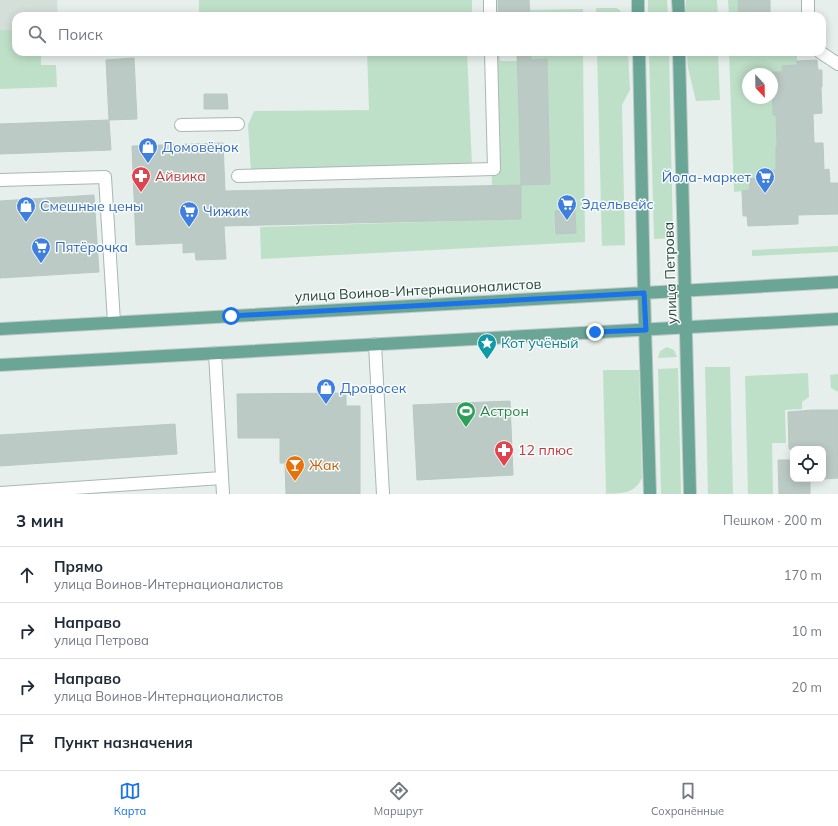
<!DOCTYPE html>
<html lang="ru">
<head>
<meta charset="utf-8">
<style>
  body { margin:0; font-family:Mulish,sans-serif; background:#f2f2f3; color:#1f2937 }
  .controls { position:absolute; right:12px; bottom:12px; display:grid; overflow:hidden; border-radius:8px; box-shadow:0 2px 10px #0003 }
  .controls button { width:36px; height:36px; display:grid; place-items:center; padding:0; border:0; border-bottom:1px solid #e0e1e3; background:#fff; color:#1f2937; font:20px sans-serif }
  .compass { position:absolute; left:742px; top:68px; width:36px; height:36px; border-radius:50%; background:#fff; box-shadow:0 2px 10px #0003; rotate:158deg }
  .stop { position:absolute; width:12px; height:12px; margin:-9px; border:3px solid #1a73e8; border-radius:50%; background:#fff }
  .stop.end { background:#1a73e8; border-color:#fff; box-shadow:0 1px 4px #0008 }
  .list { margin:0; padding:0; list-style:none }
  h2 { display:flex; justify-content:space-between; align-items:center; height:52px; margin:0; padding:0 16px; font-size:17px }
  h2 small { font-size:13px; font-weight:400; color:#747a83 }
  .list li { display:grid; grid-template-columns:26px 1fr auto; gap:12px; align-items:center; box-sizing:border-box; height:56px; padding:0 16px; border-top:1px solid #e0e1e3 }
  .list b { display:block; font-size:15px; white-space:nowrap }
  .list p { margin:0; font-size:13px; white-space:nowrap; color:#747a83 }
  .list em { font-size:13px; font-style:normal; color:#747a83 }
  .icon { flex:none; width:22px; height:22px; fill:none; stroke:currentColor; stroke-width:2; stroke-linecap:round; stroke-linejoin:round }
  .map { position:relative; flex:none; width:838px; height:494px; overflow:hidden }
  .search { position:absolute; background:#fff; box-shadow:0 2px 10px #0003; left:12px; right:12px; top:12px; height:44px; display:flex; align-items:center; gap:10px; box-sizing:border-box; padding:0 14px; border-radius:12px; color:#747a83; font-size:15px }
  .sheet { height:276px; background:#fff }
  nav { display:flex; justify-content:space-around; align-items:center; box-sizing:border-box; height:56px; border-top:1px solid #e0e1e3; background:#fff; font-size:11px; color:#747a83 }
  nav a { display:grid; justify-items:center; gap:2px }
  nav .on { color:#1a73e8 }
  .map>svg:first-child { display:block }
  .built { fill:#d4dfda }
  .green { fill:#bfe0c8 }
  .building { fill:#bbcac4; stroke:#b8c9c2 }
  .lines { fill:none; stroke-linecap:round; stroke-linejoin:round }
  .minor-casing { stroke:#a8b8b2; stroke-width:14 }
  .major-casing { stroke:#c2cac8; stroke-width:14 }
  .minor { stroke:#fff; stroke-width:12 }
  .major { stroke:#6aa596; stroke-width:12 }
  .route { stroke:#1a73e8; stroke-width:5 }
  .labels { text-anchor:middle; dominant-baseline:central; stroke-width:3; stroke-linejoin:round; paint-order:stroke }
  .shop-label { font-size:14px; fill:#366cbe; stroke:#f7fbf9; text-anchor:start }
  .health-label { font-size:14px; fill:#be3a42; stroke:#f7fbf9; text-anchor:start }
  .street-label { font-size:14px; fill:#24423a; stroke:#f7fbf9 }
  .culture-label { font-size:14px; fill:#0d838f; stroke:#f7fbf9; text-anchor:start }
  .leisure-label { font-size:14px; fill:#27864d; stroke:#f7fbf9; text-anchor:start }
  .food-label { font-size:14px; fill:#c56008; stroke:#f7fbf9; text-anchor:start }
</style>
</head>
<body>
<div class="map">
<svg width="838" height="494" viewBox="0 0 838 494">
  <rect width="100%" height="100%" fill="#e6efeb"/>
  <path class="built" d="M0,0H57L58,16H16V30H0Z"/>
  <path class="green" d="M199,0H472V16H199Z
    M648,0H667L668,16H648Z
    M686,0H717L718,16H686Z
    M728,0H738L739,16H729Z
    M596,8H617L626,16H596Z
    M583,9V16H529V10Z
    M0,30H16V52H41V65H56L57,87L0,89Z
    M367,52H467L472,166L251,172L248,125L254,111L369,110Z
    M488,52H499L500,61H517L521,185L550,183L547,59L531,60V52H583L585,242L261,259L260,227L521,219V185H492Z
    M597,52H628L630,90L622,105L625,245L602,246Z
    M649,52H669L673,238L654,239Z
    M687,52H718L720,100L696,101L688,68Z
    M729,52H797V65L782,72L767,73V74H748V98H772V90L776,115L777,146H776V170L760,171V178L749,179L750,190L734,192Z
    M838,246V252L752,256V250Z
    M667,347L674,350L677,357L658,358L660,351Z
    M705,367H730L733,494H708Z
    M678,368L681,494H661L658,369Z
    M603,370H639L642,478C635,494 622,493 606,494Z
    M808,373L809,397L802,402V409L785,410L786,443H772L773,494H748L745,376Z
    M838,374V392L831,388L830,375Z"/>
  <path class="building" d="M498,0H529L530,16H498Z
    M738,0H770V16H739Z
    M517,52H531V60L547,59L550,184L521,185Z
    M134,58L137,119L109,120L106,60Z
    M817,60L818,70H822V87H821L822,113L813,114L814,143H823L824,170L829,169L830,183H838V214L798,215V224L748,226L747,216H743L742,191L750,190L749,179L760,178V171L776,170V146H777L776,115H773L772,72H782V66L797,65V61Z
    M204,94H227L228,109H204Z
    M109,120L111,150L0,154V124Z
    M223,143L225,191L521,185V219L224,226L226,259L196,260L195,252L183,253V243L136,245L132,146Z
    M94,195L99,272L0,278V201Z
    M575,210L576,233L556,234L555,211Z
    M346,393V406H360V494H286L285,463H280V438H238L237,394Z
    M510,401L513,475L417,480L413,405Z
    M813,410H838V478L823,479V449H789L788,412Z
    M175,424L177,454L0,466V435Z
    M778,460H793V479H810V494H779Z"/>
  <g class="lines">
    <g class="minor-casing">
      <path id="minor" d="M490,0V16
        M808,0V16
        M820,52L838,64
        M181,125L238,124
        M238,176L494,169L491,52
        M0,180L105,177L114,322
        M375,344L383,494
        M215,353L223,494
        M0,493L222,478"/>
    </g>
    <g class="major-casing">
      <path id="major" d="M638,0V16
        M678,0L679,16
        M639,52L644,293L650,494
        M679,52L690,494
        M0,329L838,282
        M0,365L838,319"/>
    </g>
    <use href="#minor" class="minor"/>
    <use href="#major" class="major"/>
  </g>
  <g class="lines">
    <path class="route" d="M231,316L644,293L646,330L595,332"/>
  </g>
  <defs>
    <g id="shop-pin" transform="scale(1)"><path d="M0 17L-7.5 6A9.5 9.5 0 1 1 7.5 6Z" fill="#3f7fe0" stroke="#f7fbf9"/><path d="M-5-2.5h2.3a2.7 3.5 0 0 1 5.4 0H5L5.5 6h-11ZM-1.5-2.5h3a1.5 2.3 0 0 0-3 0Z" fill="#fff"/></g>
    <g id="pharmacy-pin" transform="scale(1)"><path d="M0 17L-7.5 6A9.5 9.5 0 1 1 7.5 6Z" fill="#e0444e" stroke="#f7fbf9"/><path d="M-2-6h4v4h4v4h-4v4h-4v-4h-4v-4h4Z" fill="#fff"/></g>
    <g id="supermarket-pin" transform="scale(1)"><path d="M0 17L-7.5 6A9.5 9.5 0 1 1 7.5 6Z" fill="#3f7fe0" stroke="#f7fbf9"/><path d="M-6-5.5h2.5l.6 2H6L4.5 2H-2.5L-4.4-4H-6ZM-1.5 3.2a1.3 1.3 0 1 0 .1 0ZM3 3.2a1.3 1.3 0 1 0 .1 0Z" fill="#fff"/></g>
    <g id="sight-pin" transform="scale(1)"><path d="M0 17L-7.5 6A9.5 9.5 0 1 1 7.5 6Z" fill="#0f9aa8" stroke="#f7fbf9"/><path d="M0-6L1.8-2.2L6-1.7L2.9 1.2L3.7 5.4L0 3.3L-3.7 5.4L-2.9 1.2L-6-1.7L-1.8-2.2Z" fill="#fff"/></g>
    <g id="stadium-pin" transform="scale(1)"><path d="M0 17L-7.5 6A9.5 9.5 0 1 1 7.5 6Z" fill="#2e9e5b" stroke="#f7fbf9"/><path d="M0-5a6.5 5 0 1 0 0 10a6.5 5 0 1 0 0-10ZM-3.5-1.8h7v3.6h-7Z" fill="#fff"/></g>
    <g id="bar-pin" transform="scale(1)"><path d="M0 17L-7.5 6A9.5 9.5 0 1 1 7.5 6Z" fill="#e8710a" stroke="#f7fbf9"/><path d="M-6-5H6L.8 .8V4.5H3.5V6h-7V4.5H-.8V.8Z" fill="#fff"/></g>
  </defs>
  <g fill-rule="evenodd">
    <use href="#shop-pin" x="148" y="147"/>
    <use href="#pharmacy-pin" x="141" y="176"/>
    <use href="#supermarket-pin" x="765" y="177"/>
    <use href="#supermarket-pin" x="567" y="204"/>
    <use href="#shop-pin" x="26" y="206"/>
    <use href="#supermarket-pin" x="189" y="211"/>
    <use href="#supermarket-pin" x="41" y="247"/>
    <use href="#sight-pin" x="487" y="343"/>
    <use href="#shop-pin" x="326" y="388"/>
    <use href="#stadium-pin" x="466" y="411"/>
    <use href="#pharmacy-pin" x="504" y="450"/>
    <use href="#bar-pin" x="295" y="465"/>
  </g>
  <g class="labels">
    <g class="shop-label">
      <text x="162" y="147">Домовёнок</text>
      <text x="751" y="177" text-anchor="end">Йола-маркет</text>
      <text x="581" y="204">Эдельвейс</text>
      <text x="40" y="206">Смешные цены</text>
      <text x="203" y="211">Чижик</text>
      <text x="55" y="247">Пятёрочка</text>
      <text x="340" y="388">Дровосек</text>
    </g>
    <g class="health-label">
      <text x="155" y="176">Айвика</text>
      <text x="518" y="450">12 плюс</text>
    </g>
    <g class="street-label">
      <text transform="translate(670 273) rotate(-92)">улица Петрова</text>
      <text transform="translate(418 290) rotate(-3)">улица Воинов-Интернационалистов</text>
    </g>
    <g class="culture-label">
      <text x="501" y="343">Кот учёный</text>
    </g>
    <g class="leisure-label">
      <text x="480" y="411">Астрон</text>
    </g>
    <g class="food-label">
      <text x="309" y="465">Жак</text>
    </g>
  </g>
</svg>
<div class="controls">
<button><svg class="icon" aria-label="locate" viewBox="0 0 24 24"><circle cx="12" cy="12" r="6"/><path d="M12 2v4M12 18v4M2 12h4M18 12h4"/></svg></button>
</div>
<svg class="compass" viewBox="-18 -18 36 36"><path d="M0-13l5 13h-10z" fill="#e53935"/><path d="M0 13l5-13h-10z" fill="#747a83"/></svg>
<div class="stop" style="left:231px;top:316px"></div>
<div class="stop end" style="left:595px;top:332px"></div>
<div class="search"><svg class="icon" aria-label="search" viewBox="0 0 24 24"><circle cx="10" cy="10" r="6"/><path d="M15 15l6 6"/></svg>Поиск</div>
</div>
<section class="sheet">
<h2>3 мин<small>Пешком · 200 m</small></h2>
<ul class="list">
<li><svg class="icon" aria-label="ahead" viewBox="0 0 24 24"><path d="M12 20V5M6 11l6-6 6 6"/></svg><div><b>Прямо</b><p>улица Воинов-Интернационалистов</p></div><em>170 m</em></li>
<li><svg class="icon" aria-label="right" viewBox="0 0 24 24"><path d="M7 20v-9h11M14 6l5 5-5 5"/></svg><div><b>Направо</b><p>улица Петрова</p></div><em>10 m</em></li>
<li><svg class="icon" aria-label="right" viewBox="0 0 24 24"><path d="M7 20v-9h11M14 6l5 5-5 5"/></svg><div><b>Направо</b><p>улица Воинов-Интернационалистов</p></div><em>20 m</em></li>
<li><svg class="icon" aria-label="arrive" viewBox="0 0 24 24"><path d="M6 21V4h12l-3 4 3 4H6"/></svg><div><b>Пункт назначения</b></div></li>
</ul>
</section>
<nav>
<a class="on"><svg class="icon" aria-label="map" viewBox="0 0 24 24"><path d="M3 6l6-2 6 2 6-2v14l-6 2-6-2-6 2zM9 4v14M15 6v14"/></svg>Карта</a>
<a><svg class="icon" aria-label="directions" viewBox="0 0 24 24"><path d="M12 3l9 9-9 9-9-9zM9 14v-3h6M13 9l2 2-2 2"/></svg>Маршрут</a>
<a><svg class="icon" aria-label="saved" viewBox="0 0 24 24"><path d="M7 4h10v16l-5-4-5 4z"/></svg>Сохранённые</a>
</nav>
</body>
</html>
